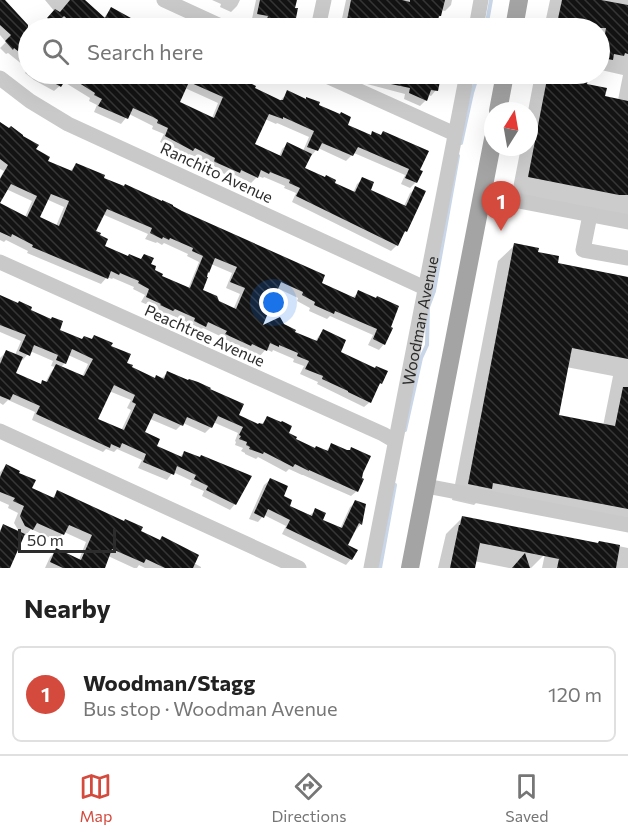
<!DOCTYPE html>
<html lang="en">
<head>
<meta charset="utf-8">
<style>
  body { margin:0; font-family:Commissioner,sans-serif; background:#f2f2f2; color:#222 }
  .compass { position:absolute; left:484px; top:102px; width:54px; height:54px; border-radius:50%; background:#fff; box-shadow:0 6px 24px #0002; rotate:11deg }
  .scale { position:absolute; left:18px; bottom:15px; width:98px; box-sizing:border-box; padding-left:6px; border:3px solid #2c2c2c; border-top:0; font-size:16px; line-height:21px; white-space:nowrap; color:#2c2c2c; -webkit-text-stroke:4px #fff; paint-order:stroke }
  .you { position:absolute; left:274px; top:303px; width:21px; height:21px; margin:-15px; border:4px solid #fff; border-radius:50%; background:#1a73e8; box-shadow:0 0 0 9px #1a73e833 }
  .badge { display:grid; place-items:center; width:39px; height:39px; border-radius:50%; background:#d44a3d; color:#fff; font-size:20px; font-weight:700 }
  .pin { position:absolute; translate:-50% -50px; filter:drop-shadow(0 2px 3px #0008) }
  .pin::after { content:''; position:absolute; top:32px; width:21px; height:18px; background:inherit; clip-path:polygon(0 0,100% 0,50% 100%) }
  .list { margin:0; padding:0; list-style:none }
  h2 { display:flex; justify-content:space-between; align-items:center; height:78px; margin:0; padding:0 24px; font-size:26px }
  h2 small { font-size:20px; font-weight:400; color:#767676 }
  .list li { display:grid; grid-template-columns:39px 1fr auto; gap:18px; align-items:center; box-sizing:border-box; height:96px; margin:0 12px 12px; padding:0 12px; border:2px solid #e0e0e0; border-radius:9px }
  .list b { display:block; font-size:22px; white-space:nowrap }
  .list p { margin:0; font-size:20px; white-space:nowrap; color:#767676 }
  .list em { font-size:20px; font-style:normal; color:#767676 }
  .icon { flex:none; width:33px; height:33px; fill:none; stroke:currentColor; stroke-width:2; stroke-linecap:round; stroke-linejoin:round }
  .map { position:relative; flex:none; width:628px; height:568px; overflow:hidden }
  .search { position:absolute; background:#fff; box-shadow:0 6px 24px #0002; left:18px; right:18px; top:18px; height:66px; display:flex; align-items:center; gap:15px; box-sizing:border-box; padding:0 21px; border-radius:33px; color:#767676; font-size:22px }
  .sheet { height:186px; background:#fff }
  nav { display:flex; justify-content:space-around; align-items:center; box-sizing:border-box; height:84px; border-top:2px solid #e0e0e0; background:#fff; font-size:16px; color:#767676 }
  nav a { display:grid; justify-items:center; gap:3px }
  nav .on { color:#d44a3d }
  .map>svg:first-child { display:block }
  .shadow { fill:#0003; fill-rule:evenodd }
  .lines { fill:none; stroke-linecap:round; stroke-linejoin:round }
  .stream { stroke:#c8d6e7; stroke-width:4 }
  .building { fill:url(#building-back-hatch); fill-rule:evenodd }
  .minor { stroke:#c9c9c9; stroke-width:15 }
  .major { stroke:#a4a4a4; stroke-width:18 }
  .labels { text-anchor:middle; dominant-baseline:central; stroke-width:6; stroke-linejoin:round; paint-order:stroke }
  .street-label { font-size:16px; fill:#2c2c2c; stroke:#fff }
</style>
</head>
<body>
<div class="map">
<svg width="628" height="568" viewBox="0 0 628 568">
  <defs>
    <pattern id="building-back-hatch" width="6" height="6" patternUnits="userSpaceOnUse" patternTransform="scale(1.5)"><rect width="6" height="6" fill="#131313"/><path d="M-1 5l2 2M0 0l6 6M5-1l2 2" fill="none" stroke="#363636"/></pattern>
  </defs>
  <rect width="100%" height="100%" fill="#fff"/>
  <path class="shadow" d="M0,0H3L20,34L28,40V69L8,53L6,54L0,48L6,42L0,35Z
    M45,0H83L103,19L111,9L141,26L143,24L153,28H66L57,21L49,28L43,24L55,12Z
    M212,0H240L237,6L231,12L220,7L221,4Z
    M256,0H295V17L283,28L263,25L264,21L252,19Z
    M346,0H452L451,5L445,11L441,10L440,16L437,19L435,28H340Z
    M550,0H628V215L512,193L521,147H529V111H528L535,74H597L595,76L587,75L585,85L603,98L618,100L623,75L601,70L600,71V28H544Z
    M28,69V74H106L123,82L127,74H246L250,75L246,83L253,89L280,101L288,92L317,106L346,126L370,136L373,133L380,136L383,132L418,171L416,182L410,188L401,184L405,175L354,153L346,161L318,148L311,156L310,155L303,169L353,193L357,184L363,179L369,190L404,206L410,193L416,188L406,231L402,235L397,245L391,251L292,202L296,193L284,188L285,186L264,177L263,178L258,176L251,183L235,175L233,178L210,167L211,163L189,154L187,156L160,142L164,134L152,129L153,126L129,114L121,124L94,112L97,105L89,101L90,98L64,82L54,91L34,80L25,73ZM185,88L218,103L212,118L178,103ZM265,119L276,124L277,123L309,137L303,151L288,144L282,149L279,157L253,145Z
    M364,74H437L436,82V90L431,96L428,95L426,100L420,106L404,99L405,94L367,84Z
    M0,122L34,150L46,162L70,171L76,165L102,179L171,206L320,283L352,298L359,292L376,299L384,344L379,350L368,345L373,335L330,316L327,319L309,311L310,308L297,301L298,298L277,288L260,328L283,325L293,332L315,342L318,337L323,331L339,353L381,383L375,389L370,402L364,407L317,384L318,382L300,374L304,366L293,362L294,359L273,350L272,352L266,349L260,356L246,349L244,351L221,340L222,337L203,328L199,331L189,327L191,324L169,314L167,316L156,311L157,309L141,302L145,295L133,289L134,287L113,278L112,279L107,277L101,284L27,253L28,251L6,240L4,242L0,240V204L25,217L32,201L6,189L0,200V178L4,171L0,169ZM46,199L64,207L56,226L38,218ZM102,214L148,234L145,239L156,243L157,242L162,245L164,243L188,254L187,256L199,262L188,289L160,277L153,270L144,256L140,260L128,258L103,246L94,232ZM211,264L232,273L226,288L240,294L233,310L217,302L201,290Z
    M515,245L536,253L556,265L628,279V529L479,500L474,505L452,500L498,261ZM566,367L613,376L603,426L557,417Z
    M0,300L29,310L58,330L81,341L109,347L130,368L154,379H161L167,373L237,416L258,426L261,425L267,418L294,440L314,450L325,452L332,444L357,491L351,496L303,475H302L289,469L286,472L258,457L256,459L245,454V453L241,451L243,448L235,445L236,442L235,441L238,433L213,422L211,427L205,433L183,423L176,430L150,419L144,433L155,447L180,457L184,452L235,504L230,510L202,496L204,491L190,485L192,481L173,472L167,480L138,468L142,460L117,449L114,452L106,449L103,452L32,420L35,412L8,400L3,405L0,403V358L6,352L15,355L21,341L0,332ZM30,351L53,361L51,366L55,367L51,372L45,383L43,382L40,385L14,374L21,359L23,360ZM68,355L88,364L82,377L60,368L64,364ZM109,391L131,400L127,408L131,410L121,431L96,420Z
    M6,466L17,474L30,489L51,499L58,492L139,532L201,567V568H145L139,565L137,568H134L108,556L103,568H45L50,557L57,550L79,560L86,542L64,532L57,541L31,529L26,535L23,534L0,568V530L4,526L20,533L14,523L18,513L8,508L9,505L0,501V472Z
    M270,480L288,507L310,515L316,510L321,520L340,529L350,507L356,502L365,505L361,524L356,530L346,546L351,559L346,565L282,534L286,526L264,515L258,522L249,519L264,485Z
    M462,518L598,544L599,542L628,548V568H542L545,554L531,568H509L474,561L473,568H438L446,534Z"/>
  <g class="lines">
    <path class="stream" d="M486,28L491,0
      M461,143L472,93L478,74
      M405,430L421,358L427,345L428,307L434,291L458,156
      M380,568L395,485"/>
  </g>
  <path class="building" d="M0,0H5L28,25V59L14,48L13,50L5,41L11,35L0,25Z
    M70,0H85L105,18L111,7L149,28H77L64,16L56,24L47,18L55,9L60,12Z
    M260,0H297L295,8H298L296,18H291L290,24L267,19L268,16L257,14Z
    M351,0H402L410,2V0H445L441,16H439L436,28H363L346,25Z
    M562,0H601L628,5V54L625,53L624,56L614,54L613,60L601,58L606,28H556Z
    M39,74H252L248,82L256,86L255,88L280,100H283L287,90L306,99V97L320,102L319,105L340,114L341,112L351,117L348,125L371,135L372,131L381,135L383,131L429,151L420,170L423,171L417,183L405,178L409,169L358,147L353,156L322,143L318,151L307,147L314,131L283,117V119L269,114L255,144L281,156L287,142L312,154L305,168L325,177L326,175L336,180L335,183L355,192L362,177L374,182L371,190L406,206L415,186L426,191L407,232L405,231L398,246L296,196L300,188L289,183L290,180L270,172L269,174L261,170L258,178L241,170L240,173L215,162L214,161L215,158L195,148L193,151L165,136L168,128L157,123L158,120L153,117L133,108L128,119L98,106L102,99L94,95L95,93L68,76L61,87ZM189,82L223,97L214,118L180,102Z
    M362,74H439L438,80L440,81L438,91L431,90L427,101L409,93L410,88L362,78Z
    M549,74H589L587,84L607,88L605,96L628,101V195H619L528,177L547,79L548,80Z
    M0,122L9,128L11,126L23,135V136L39,145L36,149L50,157L48,161L72,171L76,163L105,175L104,178L124,186L125,184L162,201V200L173,205V206L182,211L325,275L322,283L355,298L358,290L376,298L377,296L399,306L391,327L393,328L385,345L373,339L377,329L335,311L334,314L314,305L315,302L302,295L303,292L281,282L263,325L280,317L284,324L296,330L295,332L317,341L323,329L346,340L341,352L375,368L376,366L388,371L382,384L380,383L371,403L348,392V391L322,379L323,376L305,369L309,361L297,356L298,353L279,345V347L270,343L267,351L252,344L251,346L225,334L227,331L208,322L206,327L194,321L195,318L175,309L173,311L160,305L161,304L146,297L149,289L138,283L139,281L120,273L119,275L111,271L108,279L32,247L33,245L12,234L11,237L0,232V203L27,217L37,196L11,184L0,203V179L8,165L0,159ZM51,194L69,201L59,226L40,217ZM107,209L152,228L150,233L162,239L163,237L169,240L170,238L193,248L192,251L203,256L190,288L162,276L163,274L155,270L156,266L151,264L154,258L144,254L141,259L129,254L128,256L105,246L108,239L100,235L101,233L96,231ZM215,258L237,267L230,282L245,288L236,309L219,301L217,296L203,290L208,277H207L208,272L209,273Z
    M514,243L539,248L538,252L559,256L558,263L628,277V359L572,348L559,415L615,426L623,387H628V509L493,483L492,489L468,484Z
    M0,295L18,303L19,301L32,307L31,310L51,319L52,317L63,321L60,330L82,339L84,336L92,339L94,335L113,343L111,346L131,354L127,363L133,365L132,367L155,378L156,375L164,379L167,371L188,380L189,379L198,382L211,388L210,389L244,404L239,415L258,424L259,423L263,424L267,416L281,422L282,421L292,426L289,433L297,437L296,439L315,448L316,446L328,451L331,443L347,450H350L351,447L371,456L363,473L362,478L364,479L358,492L309,470V471L295,464L293,467L264,452L263,454L249,449L250,447L246,445L247,442L239,439L241,436L239,435L243,427L218,416L212,428L187,417L183,426L154,413L145,432L160,439L157,446L182,457L184,451L200,457L201,455L252,476L236,505L206,490L208,486L194,479L196,475L177,466L174,475L143,462L146,454L122,443L120,448L111,444L110,448L36,414L40,406L13,394L10,400L0,396V364L6,350L23,357L16,373L41,384L42,380L47,382L56,364L84,376L93,359L72,349L66,364L56,360L58,355L34,345L30,356L19,351L26,335L0,325ZM114,385L135,395L132,402L136,404L124,430L98,419Z
    M6,464L20,471L19,473L36,480L32,488L54,498L57,490L124,521L125,519L143,527L141,531L160,540L162,536L199,555L193,568H165L146,559L144,563L112,549L105,568H63L50,562L56,548L81,560L92,535L69,525L64,535L37,523L33,530L25,526L20,516L24,506L13,501L15,498L0,492V477Z
    M270,478L288,486L284,496L292,500L290,506L312,516L315,508L326,513L323,520L342,528L355,500L366,504L362,525L359,523L348,545L358,550L352,560L286,528L290,520L268,509L264,518L254,513Z
    M462,516L598,543L599,541L620,545L616,568H557L559,559L480,543L475,568H450L459,525H460Z
    M3,524L25,534L10,568H0V532Z
    M525,553L530,568H512Z"/>
  <g class="lines">
    <g class="minor">
      <path d="M164,0L225,28"/>
      <path d="M318,28L324,0"/>
      <path d="M476,28L481,0"/>
      <path d="M322,74L455,134"/>
      <path d="M0,78L30,101L68,124L425,288"/>
      <path d="M482,194L628,222"/>
      <path d="M590,215L583,250L628,258"/>
      <path d="M0,262L383,434L395,441"/>
      <path d="M0,431L299,568"/>
      <path d="M426,486L628,525"/>
      <path id="s1" d="M371,568L467,74"/>
    </g>
    <path class="major" d="M514,28L519,0
      M498,111L505,74
      M410,568L493,139"/>
  </g>
  <g class="labels">
    <g class="street-label">
      <text transform="translate(217 172) rotate(25)">Ranchito Avenue</text>
      <text stroke="none"><textPath href="#s1" startOffset="252">Woodman Avenue</textPath></text>
      <text transform="translate(205 335) rotate(24)">Peachtree Avenue</text>
    </g>
  </g>
</svg>
<svg class="compass" viewBox="-18 -18 36 36"><path d="M0-13l5 13h-10z" fill="#e53935"/><path d="M0 13l5-13h-10z" fill="#767676"/></svg>
<div class="scale">50 m</div>
<div class="you"></div>
<div class="pin badge" style="left:501px;top:231px">1</div>
<div class="search"><svg class="icon" aria-label="search" viewBox="0 0 24 24"><circle cx="10" cy="10" r="6"/><path d="M15 15l6 6"/></svg>Search here</div>
</div>
<section class="sheet">
<h2>Nearby<small></small></h2>
<ul class="list">
<li><span class="badge">1</span><div><b>Woodman/Stagg</b><p>Bus stop · Woodman Avenue</p></div><em>120 m</em></li>
</ul>
</section>
<nav>
<a class="on"><svg class="icon" aria-label="map" viewBox="0 0 24 24"><path d="M3 6l6-2 6 2 6-2v14l-6 2-6-2-6 2zM9 4v14M15 6v14"/></svg>Map</a>
<a><svg class="icon" aria-label="directions" viewBox="0 0 24 24"><path d="M12 3l9 9-9 9-9-9zM9 14v-3h6M13 9l2 2-2 2"/></svg>Directions</a>
<a><svg class="icon" aria-label="saved" viewBox="0 0 24 24"><path d="M7 4h10v16l-5-4-5 4z"/></svg>Saved</a>
</nav>
</body>
</html>
